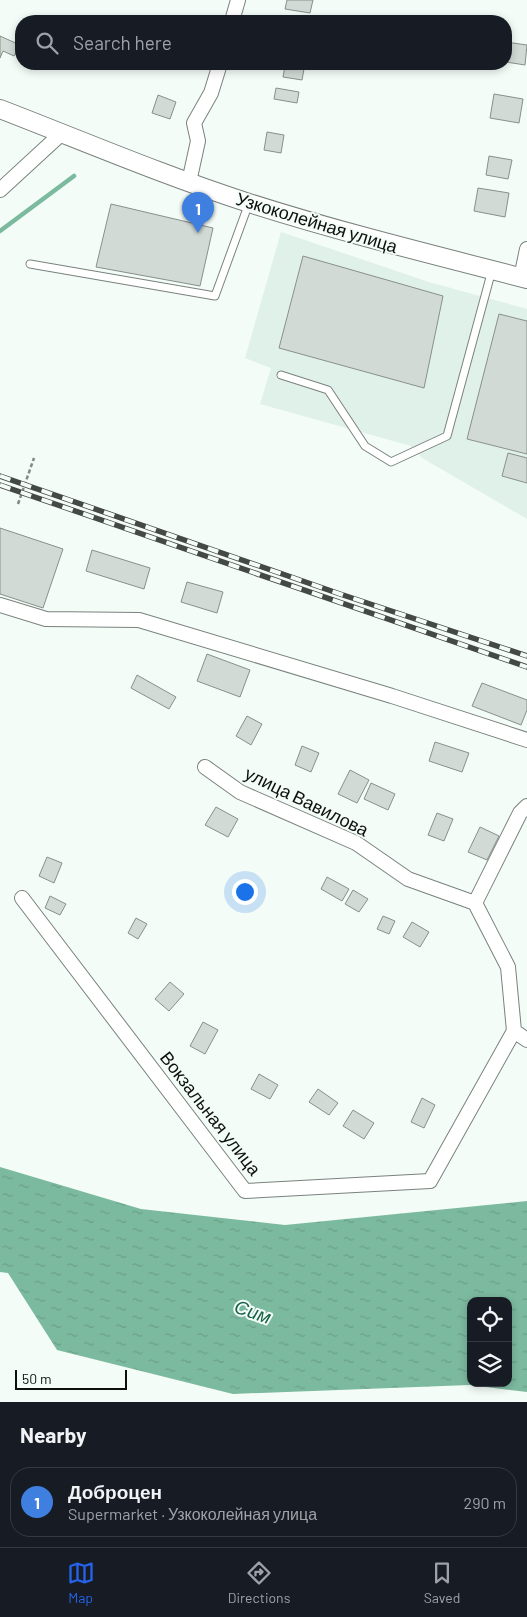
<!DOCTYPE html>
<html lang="en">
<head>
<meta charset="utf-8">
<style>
  body { margin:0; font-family:Barlow,sans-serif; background:#20242c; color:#f1f3f6 }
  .controls { position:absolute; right:15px; bottom:15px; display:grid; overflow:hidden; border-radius:10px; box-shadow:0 2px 8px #0003 }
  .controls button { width:45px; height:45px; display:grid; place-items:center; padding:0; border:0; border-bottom:1px solid #363941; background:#171b24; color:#f1f3f6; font:25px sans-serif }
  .scale { position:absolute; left:15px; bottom:12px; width:112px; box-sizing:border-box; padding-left:5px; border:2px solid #0d100f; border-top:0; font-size:14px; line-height:18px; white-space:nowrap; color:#0d100f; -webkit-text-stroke:4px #f3fcf7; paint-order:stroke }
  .you { position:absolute; left:244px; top:891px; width:18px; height:18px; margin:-12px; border:4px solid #fff; border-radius:50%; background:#1a73e8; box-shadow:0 0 0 8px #1a73e833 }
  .badge { display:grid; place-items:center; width:32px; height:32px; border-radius:50%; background:#2563eb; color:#fff; font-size:16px; font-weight:700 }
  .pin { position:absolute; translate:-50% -41px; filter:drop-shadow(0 1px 2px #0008) }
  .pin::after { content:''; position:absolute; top:26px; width:18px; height:15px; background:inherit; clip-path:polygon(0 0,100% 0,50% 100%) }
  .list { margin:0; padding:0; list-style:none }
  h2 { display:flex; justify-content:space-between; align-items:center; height:65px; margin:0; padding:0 20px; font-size:21px }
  h2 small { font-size:16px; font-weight:400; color:#9ea1a6 }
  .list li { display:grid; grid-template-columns:32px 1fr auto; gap:15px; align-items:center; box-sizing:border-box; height:70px; margin:0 10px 10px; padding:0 10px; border:1px solid #363941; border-radius:20px }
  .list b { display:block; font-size:19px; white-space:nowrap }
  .list p { margin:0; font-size:16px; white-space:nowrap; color:#9ea1a6 }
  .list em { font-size:16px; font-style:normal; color:#9ea1a6 }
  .icon { flex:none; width:28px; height:28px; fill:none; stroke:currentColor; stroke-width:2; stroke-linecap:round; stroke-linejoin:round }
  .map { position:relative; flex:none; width:527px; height:1402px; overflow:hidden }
  .search { position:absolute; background:#171b24; box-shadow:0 2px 8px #0003; left:15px; right:15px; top:15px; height:55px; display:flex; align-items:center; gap:12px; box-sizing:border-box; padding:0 18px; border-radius:20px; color:#9ea1a6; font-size:19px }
  .sheet { height:145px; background:#171b24 }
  nav { display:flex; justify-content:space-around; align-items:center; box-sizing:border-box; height:70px; border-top:1px solid #363941; background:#171b24; font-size:14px; color:#9ea1a6 }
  nav a { display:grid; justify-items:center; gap:2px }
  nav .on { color:#2563eb }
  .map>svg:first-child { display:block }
  .built { fill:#e0f1e9 }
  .water { fill:url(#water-ripples); fill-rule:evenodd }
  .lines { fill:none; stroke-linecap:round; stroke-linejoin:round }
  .stream { stroke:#7cba9f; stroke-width:4.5 }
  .building { fill:#d1dad5; stroke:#88908c }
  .service-casing { stroke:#7a827e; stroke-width:9 }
  .minor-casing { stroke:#7a827e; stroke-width:16 }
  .tertiary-casing { stroke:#7a827e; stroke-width:20 }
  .path { stroke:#828885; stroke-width:2.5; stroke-dasharray:4 2.5; stroke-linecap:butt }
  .service { stroke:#fff; stroke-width:7 }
  .minor { stroke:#fff; stroke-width:14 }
  .tertiary { stroke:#fff; stroke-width:18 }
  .rail-casing { stroke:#444846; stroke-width:5.5 }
  .rail { stroke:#f3fcf7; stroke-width:4; stroke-dasharray:11; stroke-linecap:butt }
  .labels { text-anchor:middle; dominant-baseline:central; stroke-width:4; stroke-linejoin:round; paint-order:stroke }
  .street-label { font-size:18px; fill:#0d100f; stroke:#f3fcf7 }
  .water-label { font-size:19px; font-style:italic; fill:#18634a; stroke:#f3fcf7 }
</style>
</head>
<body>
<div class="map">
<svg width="527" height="1402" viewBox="0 0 527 1402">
  <defs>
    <pattern id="water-ripples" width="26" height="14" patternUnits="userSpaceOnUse" patternTransform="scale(1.25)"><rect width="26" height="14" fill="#7cba9f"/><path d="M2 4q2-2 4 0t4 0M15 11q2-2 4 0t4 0" fill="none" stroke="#6a9f88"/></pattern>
  </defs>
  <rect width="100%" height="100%" fill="#f3fcf7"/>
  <path class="built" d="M281,232L429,282L527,309V519L422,458L411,446L260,404L271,368L245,358Z"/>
  <path class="water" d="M0,1167L141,1209L285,1225L527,1201V1392L469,1385L233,1394L57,1350L8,1273L0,1272ZM471,1301H508V1383H471Z"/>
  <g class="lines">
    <path class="stream" d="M0,231L74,176"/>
  </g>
  <path class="building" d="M287,0H313L310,13L285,9Z
    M0,36L20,45L14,56L3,51L0,58Z
    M506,42L527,45L525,65L506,62Z
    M285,66L304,69L302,80L283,77Z
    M276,88L299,92L297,103L274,99Z
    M494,94L523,99L519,123L490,118Z
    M158,95L176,102L170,119L152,113Z
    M267,132L284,135L281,153L264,150Z
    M489,156L512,160L508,179L486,175Z
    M478,188L509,193L505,217L474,211Z
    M111,204L213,228L200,286L96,267Z
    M303,256L443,296L424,388L279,348Z
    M499,314L527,321V454L467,439Z
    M508,453L527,458V483L502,476Z
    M0,528L63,549L43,608L0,594Z
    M92,550L150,568L144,589L86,571Z
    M187,582L223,592L217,613L181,602Z
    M207,654L250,670L240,697L197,681Z
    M137,675L176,697L169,709L131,688Z
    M482,683L527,700V710L521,725L472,706Z
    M247,716L262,724L251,745L236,736Z
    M435,742L469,753L462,772L429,761Z
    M302,746L319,753L311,772L295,765Z
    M350,770L369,780L357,803L338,794Z
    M371,783L395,794L388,810L364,799Z
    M216,807L238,819L228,837L205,825Z
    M437,813L453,819L444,841L428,835Z
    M480,827L499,836L487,860L468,852Z
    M47,857L62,863L54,883L39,876Z
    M327,877L349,889L342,901L321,889Z
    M353,890L368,899L359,912L345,904Z
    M50,896L66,904L60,915L45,908Z
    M383,916L395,921L389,934L377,929Z
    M136,918L147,924L138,939L128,933Z
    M412,922L429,932L420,947L403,937Z
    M170,982L184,994L169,1011L155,999Z
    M203,1022L218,1030L205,1054L190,1046Z
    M259,1074L278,1085L270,1099L251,1089Z
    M318,1089L338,1103L329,1115L309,1102Z
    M422,1098L435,1105L424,1128L411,1122Z
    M353,1110L374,1123L364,1139L343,1126Z"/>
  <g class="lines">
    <g class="service-casing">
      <path id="service" d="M30,264L215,296L249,203
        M281,375L328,390L365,446L391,462L447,436L492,270"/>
    </g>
    <g class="minor-casing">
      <path id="minor" d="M232,21L238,0
        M189,182L198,141L194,123L211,93L220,64
        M0,190L62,133
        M521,278L527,249
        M0,605L46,619L139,620L392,696L527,740
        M205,767L240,792L356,843L408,879L475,903
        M22,898L245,1191L430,1181L514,1031
        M514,1031L508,967L475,903L520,813L527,806
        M514,1031L527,1040"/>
    </g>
    <g class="tertiary-casing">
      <path id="tertiary" d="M0,109C83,141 165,176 249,203C340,232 434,255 527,279"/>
    </g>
    <path class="path" d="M18,504L34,458"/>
    <use href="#service" class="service"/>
    <use href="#minor" class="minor"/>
    <use href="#tertiary" class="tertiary"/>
    <g class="rail-casing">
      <path id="rail" d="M0,476L340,594L527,656
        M0,485L527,667"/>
    </g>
    <use href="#rail" class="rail"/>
  </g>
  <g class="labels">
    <g class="street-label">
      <text transform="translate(317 222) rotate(17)">Узкоколейная улица</text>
      <text transform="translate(307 801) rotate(26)">улица Вавилова</text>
      <text transform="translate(211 1113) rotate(52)">Вокзальная улица</text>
    </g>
    <g class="water-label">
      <text transform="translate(253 1311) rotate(19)">Сим</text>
    </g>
  </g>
</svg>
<div class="controls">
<button><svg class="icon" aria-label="locate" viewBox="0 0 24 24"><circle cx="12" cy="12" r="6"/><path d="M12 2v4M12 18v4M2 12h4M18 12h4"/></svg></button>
<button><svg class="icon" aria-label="layers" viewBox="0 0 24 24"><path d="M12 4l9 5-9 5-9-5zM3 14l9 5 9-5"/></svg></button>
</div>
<div class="scale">50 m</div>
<div class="you"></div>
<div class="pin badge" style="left:198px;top:233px;background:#3f7fe0">1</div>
<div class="search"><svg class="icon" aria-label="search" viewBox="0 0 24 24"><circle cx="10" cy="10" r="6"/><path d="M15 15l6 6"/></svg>Search here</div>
</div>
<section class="sheet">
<h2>Nearby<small></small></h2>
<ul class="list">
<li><span class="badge" style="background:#3f7fe0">1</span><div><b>Доброцен</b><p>Supermarket · Узкоколейная улица</p></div><em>290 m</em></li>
</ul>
</section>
<nav>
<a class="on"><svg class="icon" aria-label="map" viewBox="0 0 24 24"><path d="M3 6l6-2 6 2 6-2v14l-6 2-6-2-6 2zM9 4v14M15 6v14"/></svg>Map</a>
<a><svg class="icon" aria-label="directions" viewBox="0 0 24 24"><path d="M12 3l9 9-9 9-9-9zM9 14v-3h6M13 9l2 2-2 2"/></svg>Directions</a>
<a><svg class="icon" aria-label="saved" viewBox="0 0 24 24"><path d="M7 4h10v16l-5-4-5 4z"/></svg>Saved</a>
</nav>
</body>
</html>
